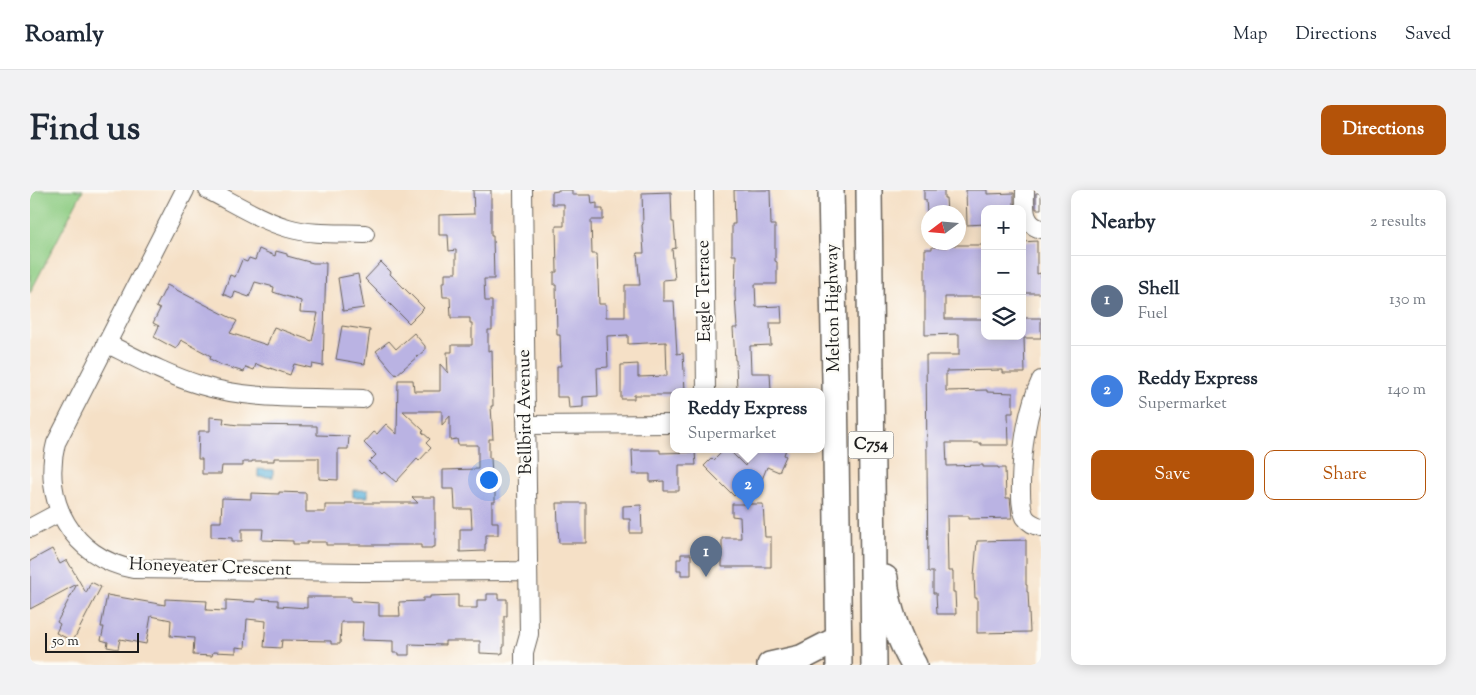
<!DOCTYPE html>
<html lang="en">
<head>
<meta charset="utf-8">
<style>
  body { margin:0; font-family:"Sorts Mill Goudy",serif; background:#f2f2f3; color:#1f2937 }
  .controls { position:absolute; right:15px; top:15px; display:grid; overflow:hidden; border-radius:10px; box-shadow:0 2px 12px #0003 }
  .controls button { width:45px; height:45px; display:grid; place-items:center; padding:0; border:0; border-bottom:1px solid #e0e1e3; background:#fff; color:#1f2937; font:25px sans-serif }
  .compass { position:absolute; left:891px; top:15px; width:45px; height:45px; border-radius:50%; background:#fff; box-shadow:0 2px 12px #0003; rotate:254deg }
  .scale { position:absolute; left:15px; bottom:12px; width:94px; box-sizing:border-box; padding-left:5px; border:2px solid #1c1c1c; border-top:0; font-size:14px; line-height:18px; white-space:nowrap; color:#1c1c1c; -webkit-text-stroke:4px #fdfcf7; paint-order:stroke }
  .you { position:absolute; left:458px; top:289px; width:18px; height:18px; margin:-12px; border:4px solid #fff; border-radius:50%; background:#1a73e8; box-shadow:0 0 0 8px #1a73e833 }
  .badge { display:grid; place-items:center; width:32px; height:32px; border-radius:50%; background:#b45309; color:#fff; font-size:16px; font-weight:700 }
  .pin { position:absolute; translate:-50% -41px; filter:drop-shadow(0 1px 2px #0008) }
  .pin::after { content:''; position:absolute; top:26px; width:18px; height:15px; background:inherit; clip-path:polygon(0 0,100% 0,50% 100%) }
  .popup { position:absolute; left:640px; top:198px; width:155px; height:65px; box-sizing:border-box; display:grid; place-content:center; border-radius:10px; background:#fff; filter:drop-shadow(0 1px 4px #0005); font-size:16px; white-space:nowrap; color:#747a83 }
  .popup b { font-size:19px; color:#1f2937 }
  .popup::after { content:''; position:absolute; left:50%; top:100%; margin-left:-10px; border:10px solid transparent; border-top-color:#fff }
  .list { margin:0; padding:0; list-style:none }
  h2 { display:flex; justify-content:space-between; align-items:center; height:65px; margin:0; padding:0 20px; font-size:21px }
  h2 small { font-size:16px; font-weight:400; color:#747a83 }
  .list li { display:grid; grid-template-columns:32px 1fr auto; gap:15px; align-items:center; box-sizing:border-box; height:90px; padding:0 20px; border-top:1px solid #e0e1e3 }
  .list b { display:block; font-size:19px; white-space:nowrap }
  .list p { margin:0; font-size:16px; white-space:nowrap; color:#747a83 }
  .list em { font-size:16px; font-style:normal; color:#747a83 }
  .actions { display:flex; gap:10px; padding:15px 20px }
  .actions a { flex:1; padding:11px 0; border:1px solid #b45309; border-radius:10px; text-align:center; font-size:18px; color:#b45309 }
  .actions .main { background:#b45309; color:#fff }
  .icon { flex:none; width:28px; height:28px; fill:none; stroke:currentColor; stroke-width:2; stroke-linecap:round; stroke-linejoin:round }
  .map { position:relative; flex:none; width:1011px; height:475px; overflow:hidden; border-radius:10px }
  header { display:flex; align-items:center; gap:30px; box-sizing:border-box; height:70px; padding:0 25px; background:#fff; border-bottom:1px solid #e0e1e3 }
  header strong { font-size:24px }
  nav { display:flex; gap:28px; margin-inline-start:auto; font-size:18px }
  .intro { display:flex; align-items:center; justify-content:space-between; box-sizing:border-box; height:120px; padding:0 30px }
  h1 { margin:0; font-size:35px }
  .button { padding:12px 22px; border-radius:10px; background:#b45309; color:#fff; font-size:18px; font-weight:700 }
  main { display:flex; gap:30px; padding:0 30px }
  aside { flex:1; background:#fff; border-radius:10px; box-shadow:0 2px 12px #0003 }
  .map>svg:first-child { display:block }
  .green { fill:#8ecc83; stroke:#557450 }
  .water { fill:#61b4dc; stroke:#3e687c }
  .building { fill:#bab3e3 }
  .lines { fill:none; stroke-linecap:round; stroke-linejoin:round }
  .minor-casing { stroke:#686158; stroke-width:20 }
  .highway-casing { stroke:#686158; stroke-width:28 }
  .minor { stroke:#fff; stroke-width:18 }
  .highway { stroke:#fff; stroke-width:25 }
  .labels { text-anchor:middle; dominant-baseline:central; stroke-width:5; stroke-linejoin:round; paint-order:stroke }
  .shield { fill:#fdfcf7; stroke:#605f5e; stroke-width:1 }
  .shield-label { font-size:16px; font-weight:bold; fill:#1c1c1c }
  .street-label { font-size:18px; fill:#1c1c1c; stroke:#fdfcf7 }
</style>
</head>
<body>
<header>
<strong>Roamly</strong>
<nav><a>Map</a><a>Directions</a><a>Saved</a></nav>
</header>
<div class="intro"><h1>Find us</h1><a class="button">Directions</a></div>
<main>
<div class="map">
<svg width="1011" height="475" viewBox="0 0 1011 475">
  <rect width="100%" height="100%" fill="#fdfcf7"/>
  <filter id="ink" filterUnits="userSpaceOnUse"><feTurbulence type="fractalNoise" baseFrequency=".02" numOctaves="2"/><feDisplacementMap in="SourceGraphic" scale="10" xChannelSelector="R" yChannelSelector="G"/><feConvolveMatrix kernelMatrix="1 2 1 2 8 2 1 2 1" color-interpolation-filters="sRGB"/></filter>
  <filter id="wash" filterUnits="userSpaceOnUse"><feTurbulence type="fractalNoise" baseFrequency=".0096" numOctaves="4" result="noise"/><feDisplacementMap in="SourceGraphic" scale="20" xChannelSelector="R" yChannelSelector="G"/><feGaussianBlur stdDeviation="1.12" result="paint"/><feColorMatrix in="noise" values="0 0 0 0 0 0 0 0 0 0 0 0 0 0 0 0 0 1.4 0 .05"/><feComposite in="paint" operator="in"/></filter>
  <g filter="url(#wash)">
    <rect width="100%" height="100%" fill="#f5e0c6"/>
    <path class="green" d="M0,0H53L0,103Z"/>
    <path class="water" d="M228,279L243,280V287H228Z
      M323,300H338V307H323Z"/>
    <g id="blocks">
      <path class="building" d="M443,0H461V46H463L464,89H454L455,111H462V140H458V161L462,160L463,216H461L463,249H459V268H461L462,287H464L465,301V312H462V332H468V345H456V354H455V361L430,362V339H442L441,319H425L424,299H413V280L448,279V255H428L427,249L420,250V226L412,235V221H373L394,241L392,242L400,249L396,253L401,258L389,271L387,269L366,292L354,282L352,284L339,272L346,265L334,253L344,242L347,244L356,234L367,244L368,190H383L384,201H410V174L418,183L417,162H422V155H442V133H440V128H421L420,107H413L412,92H415V83H426V60L419,61L418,45H409V25L444,24Z
        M528,0H542V5H561L562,14L567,13V19H573V30H561L562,64H567L569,114H576V127H595V95H610L607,63H614L612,35L613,34L612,3L641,2L642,32H644L646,58L642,59L645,89L633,90V111H644L647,164L653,163L655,201H644V205H604V209H591V175L608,174V187L637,186L636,152L598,154V145L577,146L578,177L567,178L568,206L553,207V217L539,218L538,207H527V176H531L530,145H527L526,95H524V82H527L526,36H534V14H522V2L528,1Z
        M704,0H740L741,35H745V71L747,72V94H725L726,117L751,116L752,133H740L741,155L720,156L721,183H740L741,201H707L706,170H705L703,138H707L705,105L706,65H702V34H705Z
        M894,0H914V8H916L917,22H897L896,10H894Z
        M936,0H957V4L984,3V19H955V34L937,35Z
        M1006,3H1011V19H1006Z
        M1007,51V84L1011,83V103H992V52Z
        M917,55H955V107H915V129H955V146H992V128H1011V148H994L995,183H973V180L916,181V201L957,200V202L983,203V223H978L979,255H951V253H916L917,276L953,275V277H968V278H975L976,308H980L982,328L939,329V326H917L918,381H923V402H925L926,424H907L906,403H903V382H898L896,165H929V144L895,145V59H902V57H917Z
        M229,59L245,66L246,61L257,64V66L283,73H296L293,176L282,174L281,178L264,174L260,185L240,178V179L226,174L224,180L216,177L214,182L191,175L180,169L181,166L151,150L146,159L124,147L129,136L123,133L130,119L126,117L137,95L207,131L200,143L237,155L244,137L282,151L288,123L270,122L271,111L243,102L244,97L225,92L219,107L205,102L203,108L193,104L200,85L205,87L212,70L217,72L219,68L225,70Z
        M351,72L361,82L360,84L394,118L379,133L335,89Z
        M328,84L334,118L313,121L308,88Z
        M312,136L340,140L335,174L306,169Z
        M384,143L395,156V160L366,185L346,161L359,151L366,159Z
        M180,227L194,228L193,233L208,235L287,236V245L319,246L318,259H308V290L289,289V268H244V271H222V272H213V276H192L191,284H172V269H168L169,241H180Z
        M695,259H698L715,276L722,259H756L754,265L756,266L749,282L737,277L731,292L724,285L704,306L674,276L682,268L684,270Z
        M602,260H630V263L665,262L666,275H649V301H634V291L620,292V284H603Z
        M249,302L276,303V322H295V315H315V313H388L382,307H405V357H402V358H391V355H296V352H277V354H263V351L232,350L233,339H212V351H202V348L181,347V332H191L192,308L221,309V303L249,304Z
        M527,313H556V353H529Z
        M702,314H733L735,347H741V377H692V348H711L710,327L702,326Z
        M611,315L612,343H600V329H593V316Z
        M996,350V395H997V402H998L1000,442L947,443V408H945L944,386L947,351Z
        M22,359L30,374L37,370L56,403L61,392L71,397L43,451L26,443L30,434L27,432L47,394L0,419V371Z
        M651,364H661V385H651V380H647V369H651Z
        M457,404H468V409H477V426H474V457H473V463H471V464L450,463V451H415V455L379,454V465H369V463H363V451L332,450L333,432H311L310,454H301V451L252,450L251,458L234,457L236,431L217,429L215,458L206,457V463L183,462L182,466L163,465L164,448L140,446L141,430L121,426L116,454L90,449L88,459L77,457L78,452L71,450L74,437H71L77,405L135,415V409L177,411L176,420L196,421V410L226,412V409L248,410V416L277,418V407H321V411L349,413V426H370L369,412L393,411V408H400V406L428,405V418H447V410H457Z"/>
    </g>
  </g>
  <g filter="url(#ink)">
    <use href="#blocks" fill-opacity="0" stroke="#686158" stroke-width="1"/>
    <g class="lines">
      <g class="minor-casing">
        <path id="minor" d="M155,0L26,253C11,311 43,368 103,379L330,382L498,381
          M178,0C204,13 230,30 258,38C282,45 310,43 335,44
          M493,0L499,444L494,462V475
          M674,0L676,201
          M995,0C995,16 992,34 1011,39
          M76,153C106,168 137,185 170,195C222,211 279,207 333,209
          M1011,190C996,222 992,258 991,292C991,303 990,317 995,327C999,333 1004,335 1011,337
          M496,235L644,234
          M0,338L30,322"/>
      </g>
      <g class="highway-casing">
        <path id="highway" d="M801,0L805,190L809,475
          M839,0L844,475
          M855,388C857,417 869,450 884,475
          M740,475L771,468L808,449"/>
      </g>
      <use href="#minor" class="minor"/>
      <use href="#highway" class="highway"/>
    </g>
  </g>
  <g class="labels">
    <rect class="shield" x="818.5" y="241.5" width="45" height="27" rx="4"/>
    <g class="shield-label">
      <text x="841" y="255">C754</text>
    </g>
    <g class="street-label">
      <text transform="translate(675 101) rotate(-91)">Eagle Terrace</text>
      <text transform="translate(804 118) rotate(-91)">Melton Highway</text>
      <text transform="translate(496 222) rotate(-91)">Bellbird Avenue</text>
      <text transform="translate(180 378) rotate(2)">Honeyeater Crescent</text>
    </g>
  </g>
</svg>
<div class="controls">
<button>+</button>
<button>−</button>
<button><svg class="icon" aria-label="layers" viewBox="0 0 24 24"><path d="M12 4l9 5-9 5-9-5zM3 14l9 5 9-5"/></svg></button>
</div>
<svg class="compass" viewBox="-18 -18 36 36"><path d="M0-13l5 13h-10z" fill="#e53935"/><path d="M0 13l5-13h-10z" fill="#747a83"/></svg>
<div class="scale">50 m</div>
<div class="you"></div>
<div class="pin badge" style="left:676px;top:387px;background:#5c6f8a">1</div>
<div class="pin badge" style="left:718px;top:320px;background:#3f7fe0">2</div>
<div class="popup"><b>Reddy Express</b>Supermarket</div>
</div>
<aside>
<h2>Nearby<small>2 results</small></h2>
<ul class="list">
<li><span class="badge" style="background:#5c6f8a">1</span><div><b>Shell</b><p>Fuel</p></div><em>130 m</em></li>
<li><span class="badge" style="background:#3f7fe0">2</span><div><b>Reddy Express</b><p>Supermarket</p></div><em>140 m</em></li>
</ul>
<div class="actions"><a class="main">Save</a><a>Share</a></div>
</aside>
</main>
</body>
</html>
